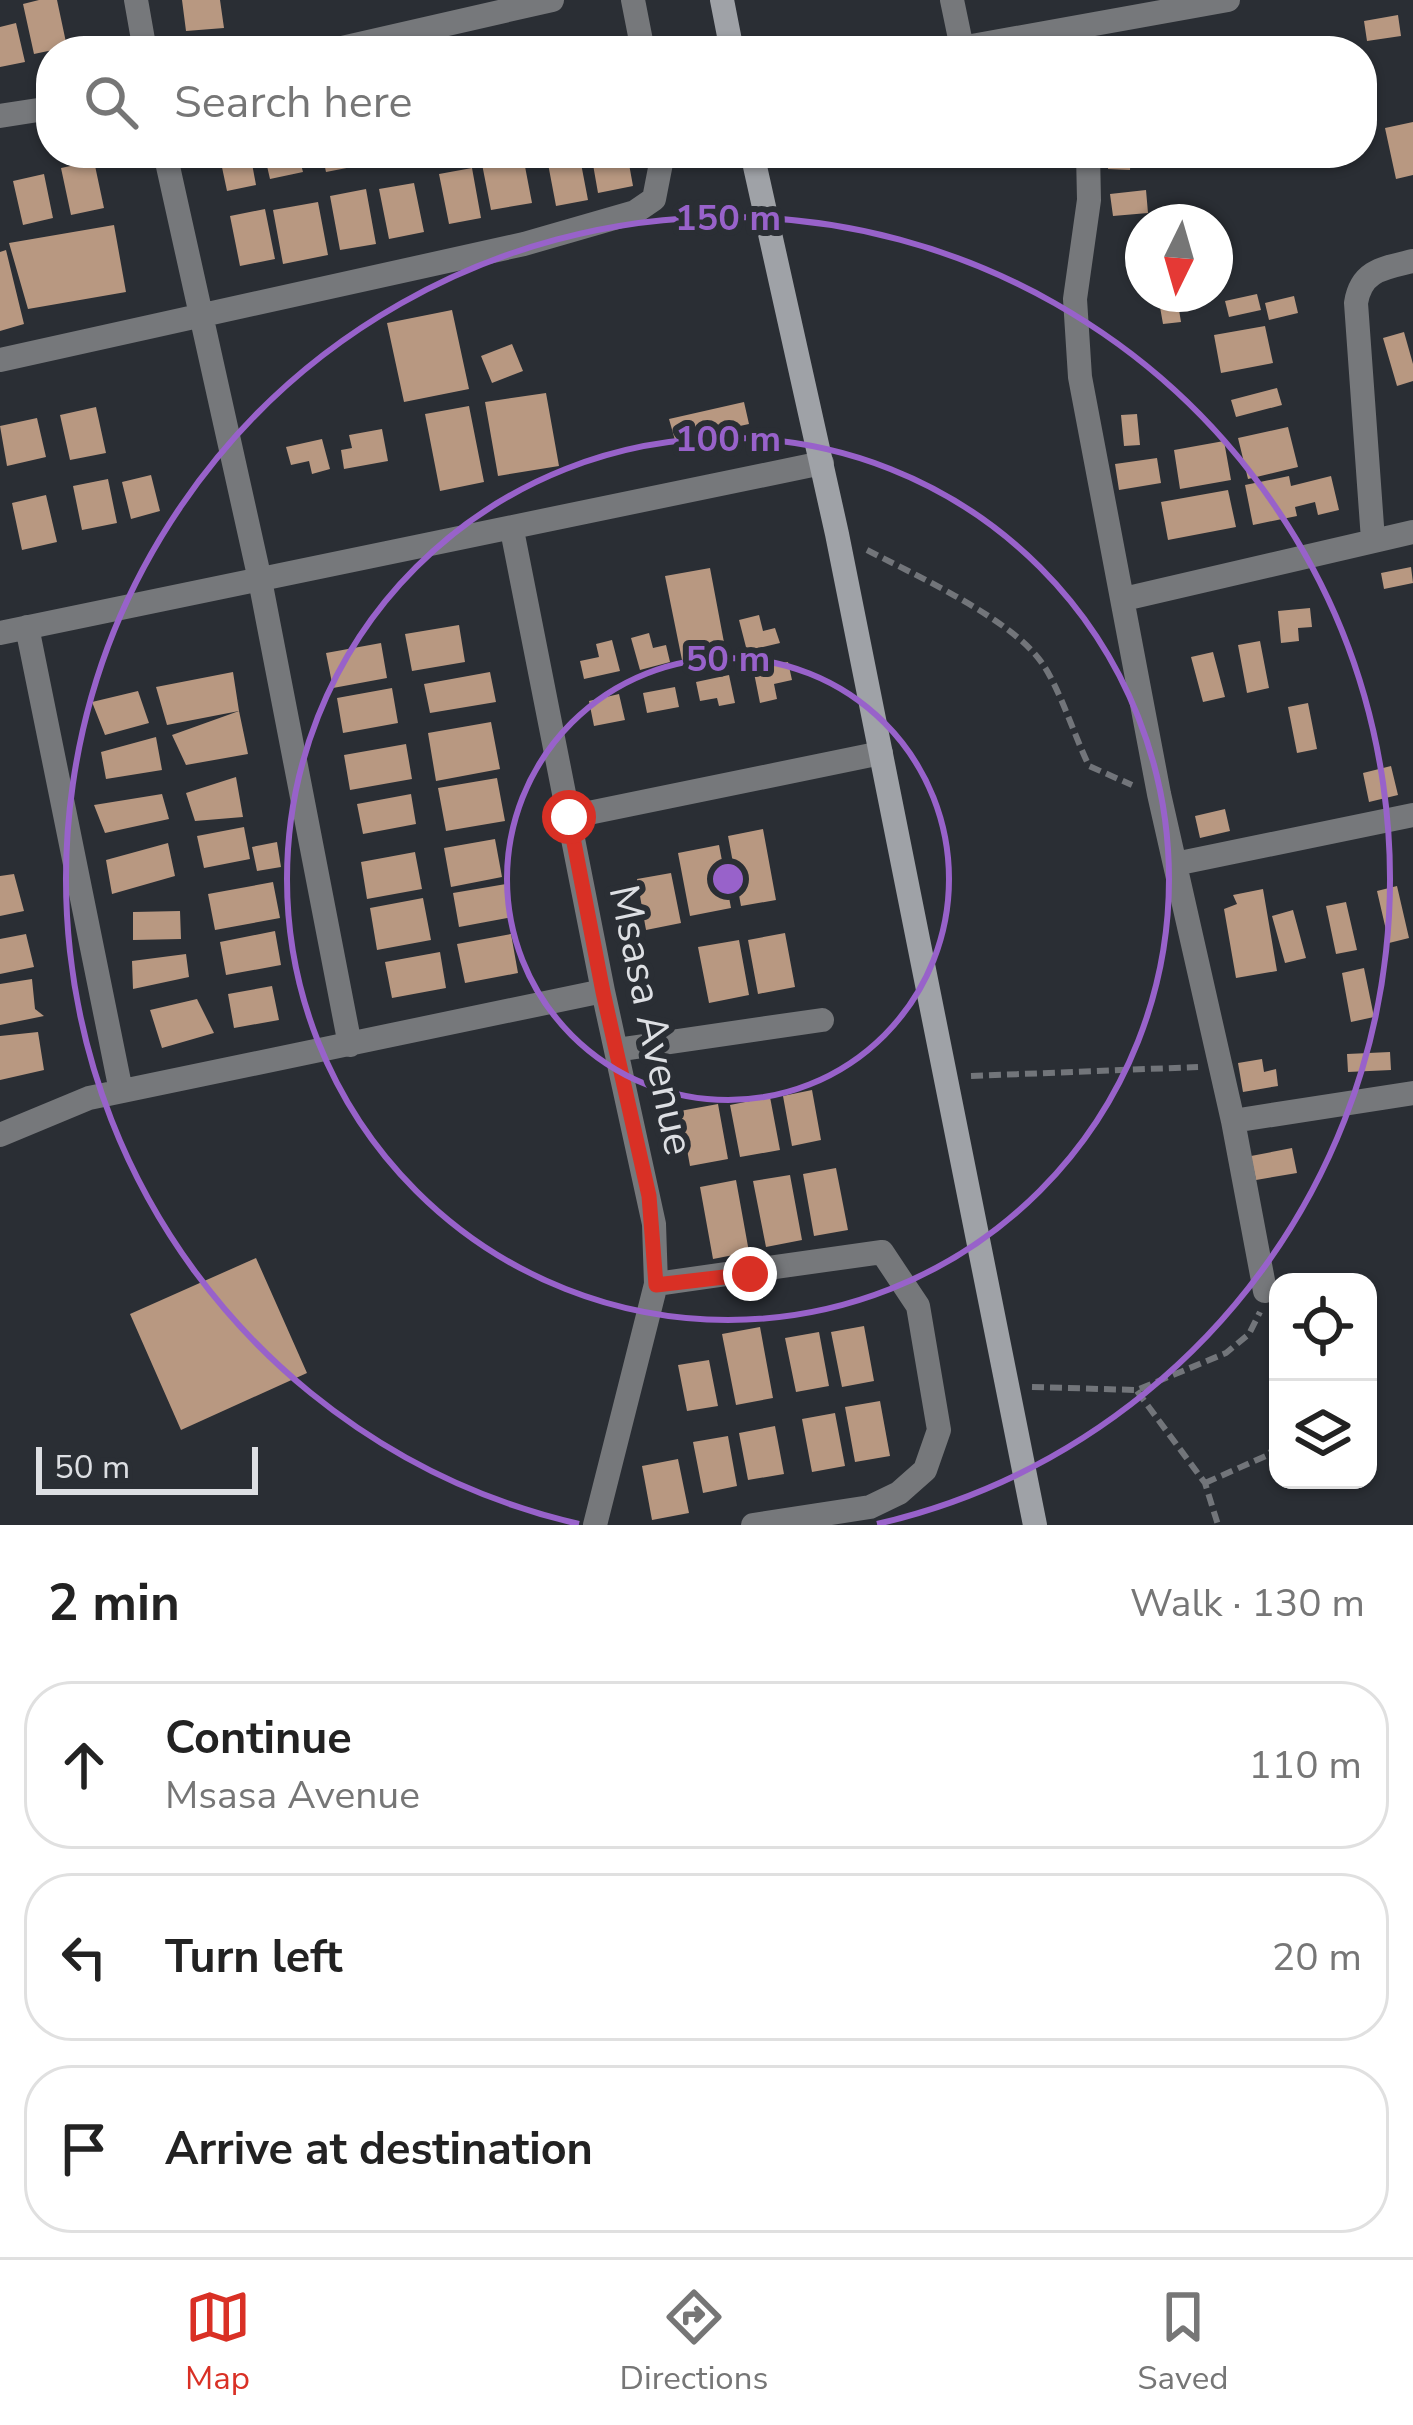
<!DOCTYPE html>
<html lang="en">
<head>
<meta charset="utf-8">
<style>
  body { margin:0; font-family:"Nunito Sans",sans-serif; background:#f6f6f6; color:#222 }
  .controls { position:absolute; right:36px; bottom:36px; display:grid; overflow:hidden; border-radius:24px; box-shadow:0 3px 9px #0004 }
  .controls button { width:108px; height:108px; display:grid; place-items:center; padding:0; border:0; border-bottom:3px solid #e0e0e0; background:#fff; color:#222; font:60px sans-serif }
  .compass { position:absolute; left:1125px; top:204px; width:108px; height:108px; border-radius:50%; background:#fff; box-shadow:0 3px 9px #0004; rotate:185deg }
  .scale { position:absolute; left:36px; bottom:30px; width:222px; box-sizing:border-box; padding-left:12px; border:6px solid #dddfe3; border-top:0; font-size:33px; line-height:42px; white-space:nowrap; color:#dddfe3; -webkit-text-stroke:9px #2a2e34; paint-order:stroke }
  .stop { position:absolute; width:36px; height:36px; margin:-27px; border:9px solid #d93025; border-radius:50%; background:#fff }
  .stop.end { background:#d93025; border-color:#fff; box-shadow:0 3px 12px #0008 }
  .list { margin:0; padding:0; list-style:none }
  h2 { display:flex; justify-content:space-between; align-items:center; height:156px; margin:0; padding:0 48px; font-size:51px }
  h2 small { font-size:39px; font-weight:400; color:#767676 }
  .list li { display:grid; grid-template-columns:78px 1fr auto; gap:36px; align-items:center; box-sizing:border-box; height:168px; margin:0 24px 24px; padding:0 24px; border:3px solid #e0e0e0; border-radius:48px }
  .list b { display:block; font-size:45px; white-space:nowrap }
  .list p { margin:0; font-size:39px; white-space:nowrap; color:#767676 }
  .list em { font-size:39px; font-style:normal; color:#767676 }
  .icon { flex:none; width:66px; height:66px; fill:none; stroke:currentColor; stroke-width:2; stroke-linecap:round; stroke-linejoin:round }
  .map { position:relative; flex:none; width:1413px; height:1525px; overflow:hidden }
  .search { position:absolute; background:#fff; box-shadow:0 3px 9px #0004; left:36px; right:36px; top:36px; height:132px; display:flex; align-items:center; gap:30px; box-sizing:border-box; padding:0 42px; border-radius:48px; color:#767676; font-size:45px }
  .sheet { height:732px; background:#fff }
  nav { display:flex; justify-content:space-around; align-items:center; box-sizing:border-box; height:168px; border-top:3px solid #e0e0e0; background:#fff; font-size:33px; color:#767676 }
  nav a { display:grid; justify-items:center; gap:6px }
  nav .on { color:#d93025 }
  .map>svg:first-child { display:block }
  .building { fill:#b89881 }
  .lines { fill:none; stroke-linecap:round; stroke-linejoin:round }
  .path { stroke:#72757a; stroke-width:6; stroke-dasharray:12 6; stroke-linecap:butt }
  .street { stroke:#76787b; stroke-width:24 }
  .secondary { stroke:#9fa2a7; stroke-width:24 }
  .route { stroke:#d93025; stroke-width:15 }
  .ring { fill:none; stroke:#9862ca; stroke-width:6 }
  .labels { text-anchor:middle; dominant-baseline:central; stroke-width:12; stroke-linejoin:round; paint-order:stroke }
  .street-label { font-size:42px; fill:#dddfe3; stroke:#2a2e34 }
  .centre { fill:#9862ca; stroke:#2a2e34; stroke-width:6 }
  .ring-label { font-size:36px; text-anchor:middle; font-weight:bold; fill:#9862ca; stroke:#2a2e34; stroke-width:12; stroke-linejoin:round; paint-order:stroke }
</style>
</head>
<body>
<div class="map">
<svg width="1413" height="1525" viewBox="0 0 1413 1525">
  <rect width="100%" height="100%" fill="#2a2e34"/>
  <path class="building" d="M39,0H57L67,47L34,54L23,4Z
    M182,0H220L224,28L186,31Z
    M1398,15L1401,36L1367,41L1364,21Z
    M16,23L25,62L0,67V27Z
    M1296,38L1299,51H1258L1257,46Z
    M1413,122V175L1396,179L1385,128Z
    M219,153H250L256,185L227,191Z
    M264,153H298L303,172L270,179Z
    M322,153H360L362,165L326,172Z
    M368,153H411L412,155L370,163Z
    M546,153H579L588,200L556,206Z
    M591,153H627L633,186L598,193Z
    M1109,153H1131L1130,170L1108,169Z
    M523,156L532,203L491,210L482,164Z
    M94,161L104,208L71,215L61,168Z
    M472,168L481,218L449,224L439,174Z
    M44,174L53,218L23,225L13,181Z
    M414,183L424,232L389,239L379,189Z
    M366,189L376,244L340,250L330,196Z
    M1146,190L1148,213L1113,216L1110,194Z
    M318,202L328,255L283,264L273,210Z
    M265,209L275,259L240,266L230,216Z
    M114,225L126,292L28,309L9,243Z
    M6,250L24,324L0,331V252Z
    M1257,294L1261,310L1229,317L1225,301Z
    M1294,296L1298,313L1269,320L1265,303Z
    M1178,304L1181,322L1163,324L1160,307Z
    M452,310L469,389L404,402L387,323Z
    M1265,326L1273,363L1221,373L1214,335Z
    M1404,332L1413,364V381L1397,386L1383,338Z
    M512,344L523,371L492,383L481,356Z
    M1277,388L1282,405L1236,417L1231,400Z
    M546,393L559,466L498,476L485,402Z
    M744,402L749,424L675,440L669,419Z
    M469,406L484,482L440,491L425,414Z
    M96,407L106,453L70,460L60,415Z
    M1137,414L1140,445L1124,446L1121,415Z
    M37,418L46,457L7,466L0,426Z
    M1288,427L1298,467L1248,479L1238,438Z
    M382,429L388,461L344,469L341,450L352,448L349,435Z
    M322,439L330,469L312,474L309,461L291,465L286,447Z
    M1224,441L1231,480L1180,489L1174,450Z
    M1157,458L1161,483L1119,490L1115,464Z
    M151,475L160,511L131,519L122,482Z
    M1289,476L1291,486L1331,476L1339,510L1318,515L1315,502L1295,507L1297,516L1253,525L1245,485Z
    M108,479L117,523L82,530L73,486Z
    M1228,490L1236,527L1168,540L1161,502Z
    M46,495L57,542L22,550L12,503Z
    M1411,567L1413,583L1384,589L1381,573Z
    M710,568L726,653L682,660L665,576Z
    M1310,608L1312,627L1298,628L1299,641L1281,643L1278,611Z
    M759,615L763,631L775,628L780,643L747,651L739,620Z
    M459,625L465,662L412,671L405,634Z
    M649,633L653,648L666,645L670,662L640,670L631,638Z
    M612,640L620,671L584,679L580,661L599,657L596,644Z
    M1260,641L1269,688L1247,693L1238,645Z
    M381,643L387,678L333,688L326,653Z
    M1213,652L1225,697L1203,702L1191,657Z
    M788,662L792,680L774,684L777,699L760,703L753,668Z
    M233,672L239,711L167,725L156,687Z
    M490,672L496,702L430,713L424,684Z
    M729,675L735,703L719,706L717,698L700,701L696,682Z
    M675,687L679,707L647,713L643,693Z
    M392,688L398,723L343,733L337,698Z
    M138,691L149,723L105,735L92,702Z
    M619,694L625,720L594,726L589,701Z
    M1308,703L1317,749L1297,753L1288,707Z
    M239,711L248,754L186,765L172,735Z
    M491,722L500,769L436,781L428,733Z
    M156,737L162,770L106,779L101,752Z
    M406,744L412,779L350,790L344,755Z
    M1391,766L1398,795L1369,802L1363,773Z
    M236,777L243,817L195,821L186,793Z
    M497,778L505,821L446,831L438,788Z
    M162,794L169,819L105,833L94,805Z
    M411,794L416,824L363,834L357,804Z
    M1225,809L1230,831L1200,838L1195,816Z
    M244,827L250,859L204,868L197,836Z
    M763,829L776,900L741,906L728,836Z
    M495,839L502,877L451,887L444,848Z
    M277,842L281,867L257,871L252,847Z
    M168,843L175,876L112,894L106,860Z
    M719,845L731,908L690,916L678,853Z
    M415,852L422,889L367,899L361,862Z
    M671,873L681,923L646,930L637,879Z
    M14,874L24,911L0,916V876Z
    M273,882L280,918L215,930L208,894Z
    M506,884L512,917L459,927L453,893Z
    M1397,886L1409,938L1389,943L1377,891Z
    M1263,889L1277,971L1236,978L1224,909L1237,904L1233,895Z
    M423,898L431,940L377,950L370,908Z
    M1346,902L1357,950L1336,954L1326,906Z
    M1293,910L1306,958L1285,963L1272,916Z
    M180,911L181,939L133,940V912Z
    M275,931L281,965L226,975L220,942Z
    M785,933L795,987L758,994L748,940Z
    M26,934L34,967L0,974V939Z
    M511,934L518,973L465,983L457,944Z
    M739,940L749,995L709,1003L698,947Z
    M440,952L446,988L392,998L385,962Z
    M186,954L189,977L133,989L132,961Z
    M1364,968L1374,1017L1351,1022L1342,973Z
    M32,979L35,1009L44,1016L0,1025V984Z
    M272,986L279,1020L234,1028L228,994Z
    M197,999L214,1033L162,1048L150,1010Z
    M38,1032L44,1070L0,1080V1036Z
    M1390,1052L1391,1070L1348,1072L1347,1054Z
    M1262,1059L1264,1072L1276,1069L1278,1086L1243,1092L1238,1063Z
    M812,1090L821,1140L792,1146L783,1096Z
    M770,1097L780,1150L740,1157L730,1105Z
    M718,1104L728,1159L690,1166L680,1111Z
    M1292,1148L1297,1173L1256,1180L1251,1156Z
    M836,1168L848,1230L814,1236L803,1174Z
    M790,1175L802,1240L766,1247L753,1181Z
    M736,1180L749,1252L713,1259L700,1187Z
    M256,1258L307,1373L181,1430L130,1314Z
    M864,1326L874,1381L842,1387L831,1332Z
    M760,1327L773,1398L736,1405L722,1334Z
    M819,1332L829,1386L796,1392L785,1338Z
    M709,1360L718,1406L687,1411L678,1365Z
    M880,1401L890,1456L855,1462L845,1407Z
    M835,1413L845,1466L812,1472L802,1419Z
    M775,1426L784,1474L748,1480L739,1433Z
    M728,1436L737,1486L703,1493L693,1442Z
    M678,1459L689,1513L652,1520L642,1466Z"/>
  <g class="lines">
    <path class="path" d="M867,550C915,575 1012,619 1042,663C1060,689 1074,735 1089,766L1132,785
      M971,1076L1198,1067
      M1032,1387L1137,1390L1226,1353L1249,1334L1260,1312
      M1137,1391L1205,1483L1218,1525
      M1205,1483L1268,1455L1278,1443"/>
    <path class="street" d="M136,0L145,51
      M633,0L643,51
      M952,0L962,48
      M329,51L552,0
      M944,51L1228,0
      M0,116L51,108
      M165,153L260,580L350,1045
      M1088,153L1089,200L1075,299L1080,377L1159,794L1233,1121L1265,1291
      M0,360L524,244L635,212L654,199L663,153
      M512,530L603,991L654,1224L656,1284L595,1525
      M1373,540L1356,303C1361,270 1384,268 1413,261
      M1124,599L1413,532
      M27,627L121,1091
      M0,633L822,463
      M569,817L881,753
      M1175,864L1413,815
      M616,1050L822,1020
      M1233,1121L1413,1093
      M0,1135L89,1098L603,991
      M656,1284L882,1252L918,1306L939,1430L925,1470L899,1493L870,1507L753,1525"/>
    <path class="secondary" d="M722,0L732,51
      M752,153L837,534L1035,1525"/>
  </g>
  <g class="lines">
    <path class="route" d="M569,817L603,992L649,1196L656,1285L750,1274"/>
  </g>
  <g class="ring">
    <circle cx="728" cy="879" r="221"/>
    <circle cx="728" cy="879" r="441"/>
    <path d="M579 1524A662 662 0 1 1 877 1524"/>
  </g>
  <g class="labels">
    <g class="street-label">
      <text transform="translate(651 1020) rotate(78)">Msasa Avenue</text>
    </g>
  </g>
  <circle cx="728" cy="879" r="18" class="centre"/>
  <g class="ring-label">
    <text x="728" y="230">150 m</text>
    <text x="728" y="451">100 m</text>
    <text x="728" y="671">50 m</text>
  </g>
</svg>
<div class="controls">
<button><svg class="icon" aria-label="locate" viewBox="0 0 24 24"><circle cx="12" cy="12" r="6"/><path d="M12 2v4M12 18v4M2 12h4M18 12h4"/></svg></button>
<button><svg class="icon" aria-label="layers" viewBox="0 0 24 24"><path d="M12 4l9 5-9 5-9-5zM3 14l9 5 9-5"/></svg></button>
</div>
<svg class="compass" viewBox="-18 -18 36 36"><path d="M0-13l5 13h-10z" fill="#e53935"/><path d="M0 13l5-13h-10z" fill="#767676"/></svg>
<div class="scale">50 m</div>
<div class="stop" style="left:569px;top:817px"></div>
<div class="stop end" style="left:750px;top:1274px"></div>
<div class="search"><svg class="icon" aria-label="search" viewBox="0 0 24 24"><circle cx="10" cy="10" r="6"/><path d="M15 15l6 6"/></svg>Search here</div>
</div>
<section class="sheet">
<h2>2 min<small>Walk · 130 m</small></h2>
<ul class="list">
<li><svg class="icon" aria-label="ahead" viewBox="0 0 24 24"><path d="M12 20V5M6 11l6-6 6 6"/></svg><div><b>Continue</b><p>Msasa Avenue</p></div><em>110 m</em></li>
<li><svg class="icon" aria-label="left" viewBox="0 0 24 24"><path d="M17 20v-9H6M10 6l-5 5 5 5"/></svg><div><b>Turn left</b></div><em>20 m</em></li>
<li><svg class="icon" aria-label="arrive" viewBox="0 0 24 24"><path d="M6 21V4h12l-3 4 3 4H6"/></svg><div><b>Arrive at destination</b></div></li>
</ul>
</section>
<nav>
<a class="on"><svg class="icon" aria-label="map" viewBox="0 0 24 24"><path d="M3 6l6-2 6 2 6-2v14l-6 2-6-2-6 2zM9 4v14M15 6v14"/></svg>Map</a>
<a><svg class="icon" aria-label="directions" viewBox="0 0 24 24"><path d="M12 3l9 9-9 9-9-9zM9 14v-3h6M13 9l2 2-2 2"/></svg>Directions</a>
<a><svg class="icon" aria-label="saved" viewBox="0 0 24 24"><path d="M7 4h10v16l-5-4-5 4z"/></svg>Saved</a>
</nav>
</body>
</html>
